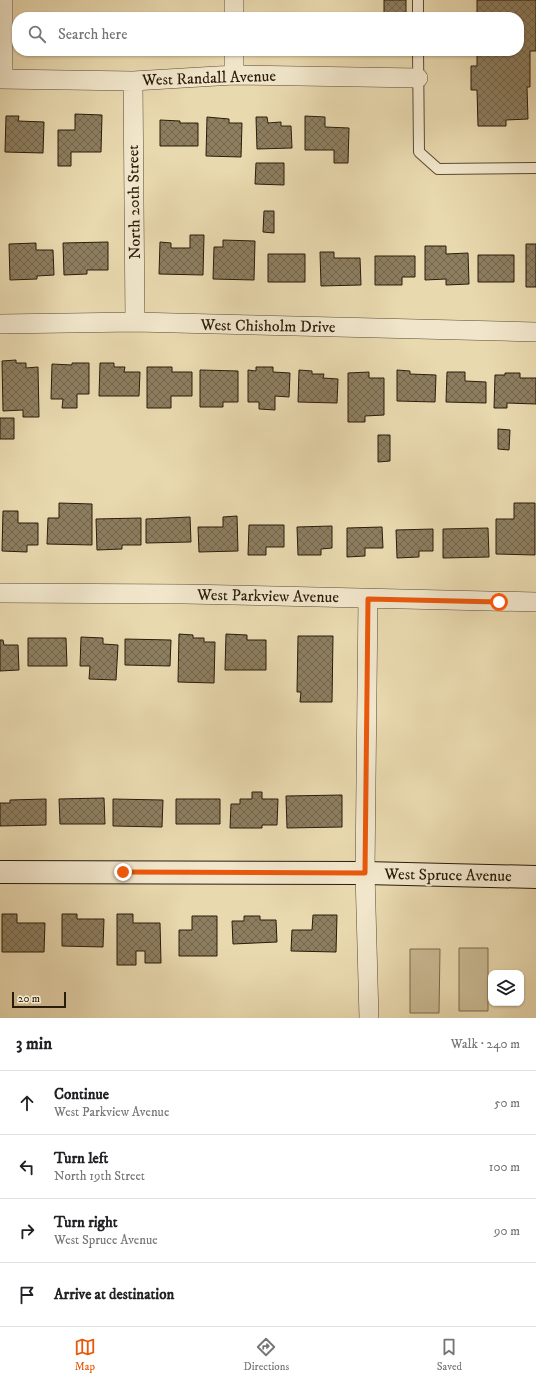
<!DOCTYPE html>
<html lang="en">
<head>
<meta charset="utf-8">
<style>
  body { margin:0; font-family:"IM FELL DW Pica",serif; background:#f2f2f2; color:#202124 }
  .controls { position:absolute; right:12px; bottom:12px; display:grid; overflow:hidden; border-radius:8px; box-shadow:0 1px 3px #0004 }
  .controls button { width:36px; height:36px; display:grid; place-items:center; padding:0; border:0; border-bottom:1px solid #e0e0e0; background:#fff; color:#202124; font:20px sans-serif }
  .scale { position:absolute; left:12px; bottom:10px; width:54px; box-sizing:border-box; padding-left:4px; border:2px solid #2a1c0b; border-top:0; font-size:11px; line-height:14px; white-space:nowrap; color:#2a1c0b; -webkit-text-stroke:3px #f1e6cb; paint-order:stroke }
  .stop { position:absolute; width:12px; height:12px; margin:-9px; border:3px solid #ea580c; border-radius:50%; background:#fff }
  .stop.end { background:#ea580c; border-color:#fff; box-shadow:0 1px 4px #0008 }
  .list { margin:0; padding:0; list-style:none }
  h2 { display:flex; justify-content:space-between; align-items:center; height:52px; margin:0; padding:0 16px; font-size:17px }
  h2 small { font-size:13px; font-weight:400; color:#757577 }
  .list li { display:grid; grid-template-columns:26px 1fr auto; gap:12px; align-items:center; box-sizing:border-box; height:64px; padding:0 16px; border-top:1px solid #e0e0e0 }
  .list b { display:block; font-size:15px; white-space:nowrap }
  .list p { margin:0; font-size:13px; white-space:nowrap; color:#757577 }
  .list em { font-size:13px; font-style:normal; color:#757577 }
  .icon { flex:none; width:22px; height:22px; fill:none; stroke:currentColor; stroke-width:2; stroke-linecap:round; stroke-linejoin:round }
  .map { position:relative; flex:none; width:536px; height:1018px; overflow:hidden }
  .search { position:absolute; background:#fff; box-shadow:0 1px 3px #0004; left:12px; right:12px; top:12px; height:44px; display:flex; align-items:center; gap:10px; box-sizing:border-box; padding:0 14px; border-radius:16px; color:#757577; font-size:15px }
  .sheet { height:308px; background:#fff }
  nav { display:flex; justify-content:space-around; align-items:center; box-sizing:border-box; height:56px; border-top:1px solid #e0e0e0; background:#fff; font-size:11px; color:#757577 }
  nav a { display:grid; justify-items:center; gap:2px }
  nav .on { color:#ea580c }
  .map>svg:first-child { display:block }
  .pitch { fill:#c9b993; stroke:#7a6a4f }
  .building { fill:url(#building-cross-hatch); stroke:#2a1c0b }
  .lines { fill:none; stroke-linecap:round; stroke-linejoin:round }
  .lane-casing { stroke:#5a4b34; stroke-width:12 }
  .street-casing { stroke:#5a4b34; stroke-width:20 }
  .secondary-casing { stroke:#2a1c0b; stroke-width:24 }
  .lane { stroke:#f1e6cb; stroke-width:10 }
  .street { stroke:#f1e6cb; stroke-width:19 }
  .secondary { stroke:#f1e6cb; stroke-width:22 }
  .route { stroke:#ea580c; stroke-width:5 }
  .labels { text-anchor:middle; dominant-baseline:central; stroke-width:4; stroke-linejoin:round; paint-order:stroke }
  .street-label { font-size:16px; fill:#2a1c0b; stroke:#f1e6cb }
</style>
</head>
<body>
<div class="map">
<svg width="536" height="1018" viewBox="0 0 536 1018">
  <defs>
    <pattern id="building-cross-hatch" width="8" height="8" patternUnits="userSpaceOnUse"><rect width="8" height="8" fill="#8d7e60"/><path d="M0 0l8 8M0 8l8-8" fill="none" stroke="#73664d"/></pattern>
  </defs>
  <rect width="100%" height="100%" fill="#e9d9af"/>
  <filter id="stains"><feTurbulence type="fractalNoise" baseFrequency=".005" numOctaves="4"/><feColorMatrix values="0 0 0 0 .2 0 0 0 0 .09 0 0 0 0 .02 0 0 0 .5 -.17"/></filter>
  <radialGradient id="worn" r=".72"><stop offset=".6" stop-color="#630" stop-opacity="0"/><stop offset="1" stop-color="#630" stop-opacity=".3"/></radialGradient>
  <path class="pitch" d="M459,948H488V1011H459Z
    M410,949H440L439,1013H410Z"/>
  <path class="building" d="M384,0H406V17H384Z
    M477,0H536V51H530V87H527L528,119L506,120V126H478L477,90H471V66H477V51H519V17H477Z
    M75,114L102,115L101,152H71V166H58V130H75Z
    M6,116H19L18,121L44,122L43,153L5,152Z
    M305,116L325,117V127L349,128L348,163H334V150H305Z
    M207,117L229,119V123H242L241,157L206,156Z
    M256,117H267L268,123L281,122V126H291L292,148L257,149Z
    M160,120L180,121V123H198V146H160Z
    M256,163H284V185L255,184Z
    M264,211H274V233L263,232Z
    M190,235H204L203,275L159,274L160,242L171,243V248H190Z
    M223,240L255,241L254,280L213,279L214,247H223Z
    M108,242V270H87V274L64,275L63,243Z
    M36,243V250H53L54,275L37,276V279L10,280L9,244Z
    M526,244H536V287H526Z
    M425,246H446V254L468,253L469,284L446,285V279L425,280Z
    M320,252H334V258H360L361,285L321,286Z
    M268,254H305V282H268Z
    M478,255H514V282H478Z
    M375,256H415V277H402V285H375Z
    M16,360V363H26V368L38,367L39,417H23V410L3,411L2,361Z
    M72,363H89V394H77V408H62L63,399H51L52,364L72,365Z
    M100,363H114V367H125L124,372H140L139,396H99Z
    M147,367H172V372H192V396H171V408H147Z
    M256,367H273V372L290,373L289,397L275,396V410L259,409V402H248V370L256,371Z
    M200,370L238,371V402H223V407H200Z
    M299,370L312,371V374H324L323,378L338,379L337,403L298,402Z
    M397,370L410,371V374L436,375L435,402L397,401Z
    M369,372V378H384V415L365,416V422H348V373Z
    M447,372H465V381L486,382V403L446,402Z
    M505,373H520V378H536V404L507,403V408H494L495,375H505Z
    M0,418H14V439H0Z
    M498,429L510,430L509,450L498,449Z
    M378,435H390V461L378,462Z
    M59,503L92,504V545L47,544L48,518H59Z
    M514,503H535V555L496,554V519H514Z
    M3,511H18V523H38V545H27V552L2,551Z
    M237,516L238,551L199,552L198,527H223V517Z
    M190,517L191,542L146,543V519Z
    M141,518V545H122V549L97,550L96,519Z
    M249,525H284V547H266V555H248Z
    M332,526V548L321,549V555H298L297,527Z
    M382,527L383,548H365V556L347,557V528Z
    M488,528L489,557L443,558V529Z
    M433,529V551H419V557L397,558L396,530Z
    M179,634L193,635V638H204V642H215L214,683L178,682Z
    M226,634L247,635V640H266V670H225Z
    M298,636H333L332,702H300L301,692H297Z
    M81,637L103,638V644L118,645L116,680L89,679L90,666H80Z
    M28,638H66L67,666H28Z
    M125,639L171,640L170,666L125,665Z
    M0,640H3L4,645H18L19,670L0,671Z
    M252,792H262V799H278L277,825H262V828H230L231,804H240V799H252Z
    M342,795V827L287,828L286,796Z
    M104,798L105,824H60L59,799Z
    M46,799V825L0,826V803H10V800Z
    M113,799L163,800L162,827L113,826Z
    M176,799H220V824H176Z
    M2,914H17V923H45L44,952H2Z
    M62,914H77V919H104L103,947L62,946Z
    M117,914H133V923H160L161,963H145V951H136V965H117Z
    M313,915H337L336,952L291,951L292,930H312Z
    M192,916H217V956H179V930H192Z
    M244,916H260V920H276L277,942L233,944L232,921H244Z"/>
  <g class="lines">
    <g class="lane-casing">
      <path id="lane" d="M418,17V0
        M418,51L419,152L438,169L536,168"/>
    </g>
    <g class="street-casing">
      <path id="street" d="M234,17V0
        M234,75V51
        M0,79L133,81L234,75L418,78
        M3,79V0
        M133,81L135,322
        M0,324L135,322L536,332
        M0,593L185,594L536,602
        M368,599L365,873L369,1018"/>
    </g>
    <g class="secondary-casing">
      <path id="secondary" d="M0,872L365,873L536,877"/>
    </g>
    <use href="#lane" class="lane"/>
    <use href="#street" class="street"/>
    <use href="#secondary" class="secondary"/>
  </g>
  <g class="lines">
    <path class="route" d="M123,872L365,873L368,599L499,602"/>
  </g>
  <g class="labels">
    <g class="street-label">
      <text transform="translate(209 78) rotate(-2)">West Randall Avenue</text>
      <text transform="translate(134 202) rotate(-91)">North 20th Street</text>
      <text transform="translate(268 326) rotate(1)">West Chisholm Drive</text>
      <text transform="translate(268 596) rotate(1)">West Parkview Avenue</text>
      <text transform="translate(448 875) rotate(1)">West Spruce Avenue</text>
    </g>
  </g>
  <rect width="100%" height="100%" filter="url(#stains)"/>
  <rect width="100%" height="100%" fill="url(#worn)"/>
</svg>
<div class="controls">
<button><svg class="icon" aria-label="layers" viewBox="0 0 24 24"><path d="M12 4l9 5-9 5-9-5zM3 14l9 5 9-5"/></svg></button>
</div>
<div class="scale">20 m</div>
<div class="stop" style="left:499px;top:602px"></div>
<div class="stop end" style="left:123px;top:872px"></div>
<div class="search"><svg class="icon" aria-label="search" viewBox="0 0 24 24"><circle cx="10" cy="10" r="6"/><path d="M15 15l6 6"/></svg>Search here</div>
</div>
<section class="sheet">
<h2>3 min<small>Walk · 240 m</small></h2>
<ul class="list">
<li><svg class="icon" aria-label="ahead" viewBox="0 0 24 24"><path d="M12 20V5M6 11l6-6 6 6"/></svg><div><b>Continue</b><p>West Parkview Avenue</p></div><em>50 m</em></li>
<li><svg class="icon" aria-label="left" viewBox="0 0 24 24"><path d="M17 20v-9H6M10 6l-5 5 5 5"/></svg><div><b>Turn left</b><p>North 19th Street</p></div><em>100 m</em></li>
<li><svg class="icon" aria-label="right" viewBox="0 0 24 24"><path d="M7 20v-9h11M14 6l5 5-5 5"/></svg><div><b>Turn right</b><p>West Spruce Avenue</p></div><em>90 m</em></li>
<li><svg class="icon" aria-label="arrive" viewBox="0 0 24 24"><path d="M6 21V4h12l-3 4 3 4H6"/></svg><div><b>Arrive at destination</b></div></li>
</ul>
</section>
<nav>
<a class="on"><svg class="icon" aria-label="map" viewBox="0 0 24 24"><path d="M3 6l6-2 6 2 6-2v14l-6 2-6-2-6 2zM9 4v14M15 6v14"/></svg>Map</a>
<a><svg class="icon" aria-label="directions" viewBox="0 0 24 24"><path d="M12 3l9 9-9 9-9-9zM9 14v-3h6M13 9l2 2-2 2"/></svg>Directions</a>
<a><svg class="icon" aria-label="saved" viewBox="0 0 24 24"><path d="M7 4h10v16l-5-4-5 4z"/></svg>Saved</a>
</nav>
</body>
</html>
